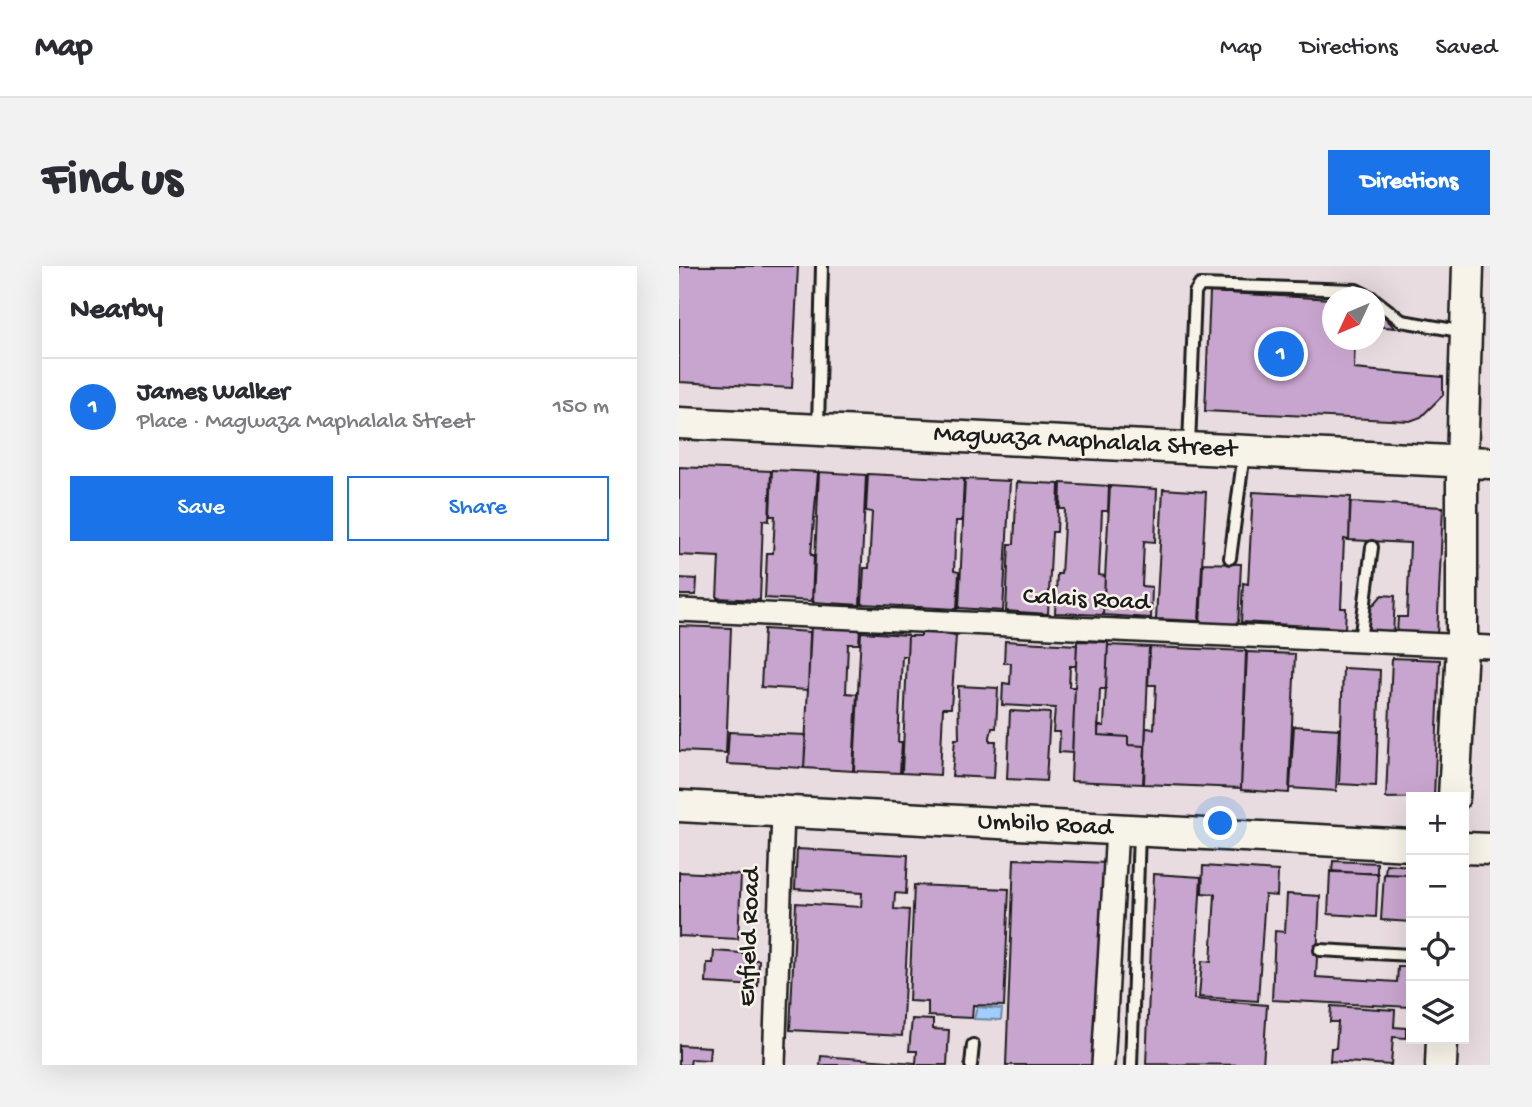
<!DOCTYPE html>
<html lang="en">
<head>
<meta charset="utf-8">
<style>
  body { margin:0; font-family:"Gochi Hand",sans-serif; background:#f2f2f3; color:#2b2b33 }
  .controls { position:absolute; right:21px; bottom:21px; display:grid; overflow:hidden; border-radius:0px; box-shadow:0 7px 28px #0002 }
  .controls button { width:63px; height:63px; display:grid; place-items:center; padding:0; border:0; border-bottom:2px solid #e1e1e2; background:#fff; color:#2b2b33; font:35px sans-serif }
  .compass { position:absolute; left:643px; top:21px; width:63px; height:63px; border-radius:50%; background:#fff; box-shadow:0 7px 28px #0002; rotate:226deg }
  .you { position:absolute; left:542px; top:558px; width:24px; height:24px; margin:-18px; border:5px solid #fff; border-radius:50%; background:#1a73e8; box-shadow:0 0 0 10px #1a73e833 }
  .badge { display:grid; place-items:center; width:46px; height:46px; border-radius:50%; background:#1a73e8; color:#fff; font-size:23px; font-weight:700 }
  .pin { position:absolute; translate:-50% -50%; border:4px solid #fff; box-shadow:0 2px 7px #0006 }
  .list { margin:0; padding:0; list-style:none }
  h2 { display:flex; justify-content:space-between; align-items:center; height:91px; margin:0; padding:0 28px; font-size:30px }
  h2 small { font-size:23px; font-weight:400; color:#7c7c81 }
  .list li { display:grid; grid-template-columns:46px 1fr auto; gap:21px; align-items:center; box-sizing:border-box; height:98px; padding:0 28px; border-top:2px solid #e1e1e2 }
  .list b { display:block; font-size:26px; white-space:nowrap }
  .list p { margin:0; font-size:23px; white-space:nowrap; color:#7c7c81 }
  .list em { font-size:23px; font-style:normal; color:#7c7c81 }
  .actions { display:flex; gap:14px; padding:21px 28px }
  .actions a { flex:1; padding:16px 0; border:2px solid #1a73e8; border-radius:0px; text-align:center; font-size:24px; color:#1a73e8 }
  .actions .main { background:#1a73e8; color:#fff }
  .icon { flex:none; width:38px; height:38px; fill:none; stroke:currentColor; stroke-width:2; stroke-linecap:round; stroke-linejoin:round }
  .map { position:relative; flex:none; width:811px; height:799px; overflow:hidden; border-radius:0px }
  header { display:flex; align-items:center; gap:42px; box-sizing:border-box; height:98px; padding:0 35px; background:#fff; border-bottom:2px solid #e1e1e2 }
  header strong { font-size:33px }
  nav { display:flex; gap:38px; margin-inline-start:auto; font-size:24px }
  .intro { display:flex; align-items:center; justify-content:space-between; box-sizing:border-box; height:168px; padding:0 42px }
  h1 { margin:0; font-size:49px }
  .button { padding:18px 32px; border-radius:0px; background:#1a73e8; color:#fff; font-size:24px; font-weight:700 }
  main { display:flex; gap:42px; padding:0 42px }
  aside { flex:1; background:#fff; border-radius:0px; box-shadow:0 7px 28px #0002 }
  .map>svg:first-child { display:block }
  .water { fill:#a1cefc; stroke:#6c87a2; stroke-width:2 }
  .building { fill:#c8a5ce; stroke:#1c1c1c; stroke-width:2 }
  .lines { fill:none; stroke-linecap:round; stroke-linejoin:round }
  .lane-casing { stroke:#1c1c1c; stroke-width:16 }
  .street-casing { stroke:#1c1c1c; stroke-width:26 }
  .secondary-casing { stroke:#1c1c1c; stroke-width:35 }
  .lane { stroke:#f7f3e8; stroke-width:10 }
  .street { stroke:#f7f3e8; stroke-width:21 }
  .secondary { stroke:#f7f3e8; stroke-width:30 }
  .labels { text-anchor:middle; dominant-baseline:central; stroke-width:5; stroke-linejoin:round; paint-order:stroke }
  .street-label { font-size:26px; fill:#1c1c1c; stroke:#f7f3e8 }
</style>
</head>
<body>
<header>
<strong>Map</strong>
<nav><a>Map</a><a>Directions</a><a>Saved</a></nav>
</header>
<div class="intro"><h1>Find us</h1><a class="button">Directions</a></div>
<main>
<aside>
<h2>Nearby<small></small></h2>
<ul class="list">
<li><span class="badge">1</span><div><b>James Walker</b><p>Place · Magwaza Maphalala Street</p></div><em>150 m</em></li>
</ul>
<div class="actions"><a class="main">Save</a><a>Share</a></div>
</aside>
<div class="map">
<svg width="811" height="799" viewBox="0 0 811 799">
  <rect width="100%" height="100%" fill="#e9dce0"/>
  <filter id="ink" filterUnits="userSpaceOnUse"><feTurbulence type="fractalNoise" baseFrequency=".0143" numOctaves="2"/><feDisplacementMap in="SourceGraphic" scale="14" xChannelSelector="R" yChannelSelector="G"/><feConvolveMatrix kernelMatrix="1 2 1 2 8 2 1 2 1" color-interpolation-filters="sRGB"/></filter>
  <g filter="url(#ink)">
    <path class="water" d="M298,741L323,743L322,754L295,753Z"/>
    <path class="building" d="M0,0H119L113,122L0,116Z
      M531,26L654,33V74H676L675,103L764,111V129L742,151L731,155L526,145Z
      M696,41L716,62L696,60Z
      M0,201L92,205L90,255L84,254L81,334L38,332L40,291L0,289Z
      M93,204L139,206L132,289H135L133,335L86,332L88,287H94L96,250H91Z
      M140,206L187,209L181,339L134,336Z
      M189,208L285,213L283,255H277L275,305L280,306L278,343L183,338L185,302H190L193,246L187,245Z
      M286,213L331,215L324,345L280,342Z
      M338,216L380,218L378,266H373L369,348L327,345L330,278H335Z
      M382,217L430,220L429,245H423L420,309L426,310L424,349L376,347L378,308H382L386,243H381Z
      M431,220L478,223L476,276L465,275L463,320L473,321L472,352L424,349Z
      M484,223L527,226L520,355L477,353Z
      M574,226L672,231L670,274L665,273L662,342H667L666,362L562,356L564,317L569,318Z
      M671,236L764,241L758,370L718,368L719,351H728L731,277L670,274Z
      M524,297L562,298L559,361L521,360Z
      M0,312L18,313L17,329H0Z
      M703,329L716,330L714,370L689,368L690,344Z
      M0,360L52,362L47,487L0,485Z
      M132,360L181,362L180,378H169L167,427L178,428L174,505L125,502Z
      M85,363L131,366L129,424L82,421Z
      M242,365L277,370L272,442H264L261,509L223,507L229,370H242Z
      M182,366L229,369L228,390H223L219,476H223L221,507L175,505Z
      M326,375L398,379L397,400H391L390,421H396L393,487L380,486L381,466H374L376,442L323,439L324,417L331,418L332,397H325Z
      M398,375L429,376L427,423H421L419,469L449,471V479L466,480L464,518L392,515Z
      M429,379L470,381L466,480L449,479V471L419,469V459L425,460Z
      M471,381L567,385L562,522L465,518L467,462L475,463L477,419H469Z
      M568,386L616,388L610,527L562,524Z
      M713,392L761,394L755,531L707,532Z
      M664,402L701,404L697,520L660,518Z
      M279,420L319,422L317,462H313L311,471V475H317L315,512L273,510L276,473H280Z
      M331,445L371,447L367,515L328,513Z
      M615,460L660,463L657,525L611,522Z
      M50,466L127,469L125,502L48,498Z
      M118,583L229,589L227,628L216,627L215,643L230,644L223,770L111,764L117,637L182,641L183,627L116,623Z
      M335,593L427,597L418,799H327Z
      M654,595L698,597V607L653,606Z
      M707,598L732,600V609L706,608Z
      M524,600L599,605L598,630L586,629L579,735L520,731L523,695L532,696L536,628L523,627Z
      M651,605L699,608L697,651L649,648Z
      M0,606L62,609L59,673L0,670Z
      M475,608L522,611L515,733L588,739L584,799L467,798Z
      M705,608L732,609V656L702,654Z
      M235,619L330,623L325,740L294,739L293,752L249,750V736L230,735Z
      M608,628L641,630L637,711L718,716L719,701H732V741L593,734L596,665L606,666Z
      M35,685L75,688V694H80L79,720L27,717L28,697H34Z
      M652,740L716,744L715,761L727,762V772L714,771L712,799L651,795L652,782H657L659,756H651Z
      M233,753L254,754V763L270,764L268,799H141L142,790L237,797L238,785H230Z
      M0,779L31,781L30,794L12,793L11,799H0Z"/>
    <g class="lines">
      <g class="lane-casing">
        <path id="lane" d="M696,34L723,55L786,66
          M139,161L143,0
          M510,179L516,27L521,19L677,24L693,32
          M551,292L565,187
          M681,375L693,281
          M641,684L732,689
          M292,799L294,779
          M452,799L460,567"/>
      </g>
      <g class="street-casing">
        <path id="street" d="M0,344L811,381
          M95,799L104,546
          M424,799L438,564"/>
      </g>
      <g class="secondary-casing">
        <path id="secondary" d="M0,157L811,197
          M775,531L783,380V196L789,0
          M0,540L732,579
          M785,582L811,583
          M762,799L763,773"/>
      </g>
      <use href="#lane" class="lane"/>
      <use href="#street" class="street"/>
      <use href="#secondary" class="secondary"/>
    </g>
  </g>
  <g class="labels">
    <g class="street-label">
      <text transform="translate(406 177) rotate(3)">Magwaza Maphalala Street</text>
      <text transform="translate(407 335) rotate(3)">Calais Road</text>
      <text transform="translate(366 560) rotate(3)">Umbilo Road</text>
      <text transform="translate(72 671) rotate(-88)">Enfield Road</text>
    </g>
  </g>
</svg>
<div class="controls">
<button>+</button>
<button>−</button>
<button><svg class="icon" aria-label="locate" viewBox="0 0 24 24"><circle cx="12" cy="12" r="6"/><path d="M12 2v4M12 18v4M2 12h4M18 12h4"/></svg></button>
<button><svg class="icon" aria-label="layers" viewBox="0 0 24 24"><path d="M12 4l9 5-9 5-9-5zM3 14l9 5 9-5"/></svg></button>
</div>
<svg class="compass" viewBox="-18 -18 36 36"><path d="M0-13l5 13h-10z" fill="#e53935"/><path d="M0 13l5-13h-10z" fill="#7c7c81"/></svg>
<div class="you"></div>
<div class="pin badge" style="left:602px;top:88px">1</div>
</div>
</main>
</body>
</html>
